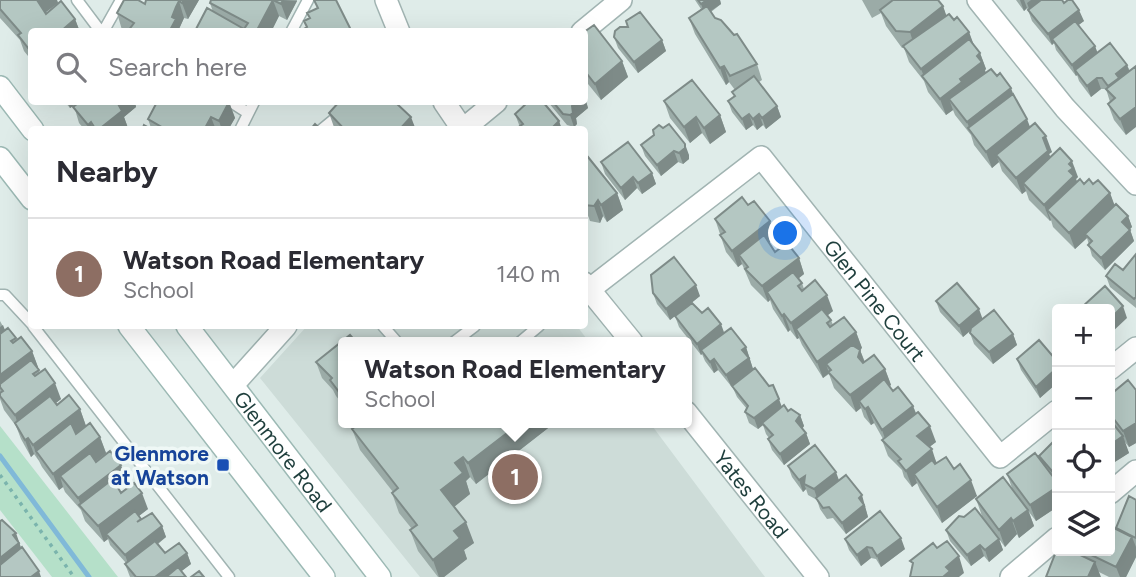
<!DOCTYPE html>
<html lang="en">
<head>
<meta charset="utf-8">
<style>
  body { margin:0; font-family:Figtree,sans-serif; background:#f2f2f3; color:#2b2b33 }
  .controls { position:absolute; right:21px; bottom:21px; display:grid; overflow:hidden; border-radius:7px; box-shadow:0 7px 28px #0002 }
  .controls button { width:63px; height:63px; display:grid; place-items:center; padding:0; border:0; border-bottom:2px solid #e1e1e2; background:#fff; color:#2b2b33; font:35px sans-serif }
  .you { position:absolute; left:786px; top:234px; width:24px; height:24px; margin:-18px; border:5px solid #fff; border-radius:50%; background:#1a73e8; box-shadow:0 0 0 10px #1a73e833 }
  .badge { display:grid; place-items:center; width:46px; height:46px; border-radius:50%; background:#db2777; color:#fff; font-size:23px; font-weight:700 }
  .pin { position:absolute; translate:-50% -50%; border:4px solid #fff; box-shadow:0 2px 7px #0006 }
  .popup { position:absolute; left:338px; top:337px; width:354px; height:91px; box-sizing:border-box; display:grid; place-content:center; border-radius:7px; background:#fff; filter:drop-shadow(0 2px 5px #0005); font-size:23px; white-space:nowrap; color:#7c7c81 }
  .popup b { font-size:26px; color:#2b2b33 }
  .popup::after { content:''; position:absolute; left:50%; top:100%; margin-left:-14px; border:14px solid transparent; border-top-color:#fff }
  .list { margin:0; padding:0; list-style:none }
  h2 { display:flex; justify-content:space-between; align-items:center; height:91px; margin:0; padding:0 28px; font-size:30px }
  h2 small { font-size:23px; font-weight:400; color:#7c7c81 }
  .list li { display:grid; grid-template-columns:46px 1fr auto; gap:21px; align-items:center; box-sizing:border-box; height:112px; padding:0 28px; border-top:2px solid #e1e1e2 }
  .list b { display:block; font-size:26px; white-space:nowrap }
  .list p { margin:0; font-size:23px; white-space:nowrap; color:#7c7c81 }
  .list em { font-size:23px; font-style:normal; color:#7c7c81 }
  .icon { flex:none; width:38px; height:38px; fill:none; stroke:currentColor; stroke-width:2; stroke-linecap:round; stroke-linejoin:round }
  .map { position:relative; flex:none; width:1136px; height:577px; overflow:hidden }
  .search { position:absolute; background:#fff; box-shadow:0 7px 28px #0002; left:28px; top:28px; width:560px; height:77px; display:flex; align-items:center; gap:18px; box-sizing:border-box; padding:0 24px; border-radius:7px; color:#7c7c81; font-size:26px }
  .panel { position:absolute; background:#fff; box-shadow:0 7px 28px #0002; left:28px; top:126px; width:560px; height:203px; border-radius:7px }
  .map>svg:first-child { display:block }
  .built { fill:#cddcd8 }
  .green { fill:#b5e0c9 }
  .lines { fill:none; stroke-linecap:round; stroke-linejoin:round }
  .stream { stroke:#80b9d8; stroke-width:5 }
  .service-casing { stroke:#a1b4b2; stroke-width:13 }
  .minor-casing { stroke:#a1b4b2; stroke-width:24 }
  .secondary-casing { stroke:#9cb9b4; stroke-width:24 }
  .path { stroke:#7bb4ad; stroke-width:3.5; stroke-dasharray:3.5 5; stroke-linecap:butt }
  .service { stroke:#fff; stroke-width:10 }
  .minor { stroke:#fff; stroke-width:21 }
  .secondary { stroke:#fff; stroke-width:21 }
  .wall { fill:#9baba7 }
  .shaded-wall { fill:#7e8b88 }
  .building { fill:#b4c7c2; stroke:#7e8b88; stroke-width:2 }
  .transit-dot { fill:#1a4fb4; stroke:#eff8f6; stroke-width:2.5 }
  .labels { text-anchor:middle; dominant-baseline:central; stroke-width:7; stroke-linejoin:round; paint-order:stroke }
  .street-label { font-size:21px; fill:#1e3e3c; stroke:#eff8f6 }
  .transit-label { font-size:21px; font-weight:bold; fill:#164399; stroke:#eff8f6; text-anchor:end }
</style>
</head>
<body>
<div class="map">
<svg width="1136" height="577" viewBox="0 0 1136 577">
  <rect width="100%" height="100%" fill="#dfece9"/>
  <path class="built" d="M307,326H577L589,342H344V423H650L765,577H420L260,378Z"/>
  <path class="green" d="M0,426L118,577H52L0,510Z"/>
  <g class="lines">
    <path class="stream" d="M0,456L89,577"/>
    <g class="service-casing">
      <path id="service" d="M77,0L101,32
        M103,32L121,0
        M291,32L308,0
        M231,102L248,113
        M240,130L254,102
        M321,130L355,102
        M0,295H5L32,324
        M33,326L229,577
        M383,326L397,342
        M454,342L475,326
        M520,342L539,326"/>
    </g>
    <g class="minor-casing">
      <g id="minor">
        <path d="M386,0L399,32"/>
        <path d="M978,0L1065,108L1136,184"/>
        <path d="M582,32L621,0"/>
        <path d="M444,102L463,130"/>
        <path d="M462,130L496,102"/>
        <path d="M584,283L632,342"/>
        <path id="s1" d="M590,289L761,157L1000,457L1057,411"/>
        <path d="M1110,369L1136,348"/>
        <path d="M233,385L286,326"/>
        <path id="s2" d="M686,412L818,577"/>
        <path d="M1110,493L1136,471"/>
        <path d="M1011,577L1057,538"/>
      </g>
    </g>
    <g class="secondary-casing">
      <g id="secondary">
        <path d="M0,87L33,130"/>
        <path d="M0,158L32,199"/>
        <path d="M129,326L324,577"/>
        <path id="s3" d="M187,326L380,577"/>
      </g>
    </g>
    <path class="path" d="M0,475L74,577"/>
    <use href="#service" class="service"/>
    <use href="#minor" class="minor"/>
    <use href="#secondary" class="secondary"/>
  </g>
  <path class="wall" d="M0,0H57L58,3L45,13L75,19L80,32H32V61L24,51L20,40L0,18Z
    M199,0L188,19L184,18L179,29L181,32H126L122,30L117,13L145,4Z
    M211,0H297V1L287,20L279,16L271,32H197L196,29L213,12L210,3Z
    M695,0H720L721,4L711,12L715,18L757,64L762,80L759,82L777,106L781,117L766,129L763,125L757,130L753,125L746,130L732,112L728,101L734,96L732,92L735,90L729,82L726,85L695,34L689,18L701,9Z
    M862,0H938L943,6L946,16L969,32L973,44L980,53L986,69L985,70V73L1014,97L1030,127L1052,152L1049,154L1051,157L1078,177L1076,179L1077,181L1084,184H1093L1110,193L1114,205L1128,216L1132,227L1130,229L1134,241L1105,270L1092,256L1087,238L1075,249L1053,227L1051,220L1050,221L1029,200L1026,191L1022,194L1002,171L999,162L992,168L974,145L971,135L955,115L953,110L946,115L928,92L924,81L909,62L904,48H902L886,26L881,13L872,18Z
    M1016,0H1062L1084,21L1078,25L1095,46L1097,52L1127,65L1130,71L1126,135L1114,120L1108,104L1110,102L1106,89H1101L1091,97L1079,81L1077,75L1076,76L1056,50L1054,43L1052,45L1032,21L1028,10L1027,8L1024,11Z
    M584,32L622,61L628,77L601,100L584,79Z
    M614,37L662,40L666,51L638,73L618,48Z
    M584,86L588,96L585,98L588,108L576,118L577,124L574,127L567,125L548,102H584Z
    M664,101L720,115L726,132L710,144L702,133L690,143L670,118Z
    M65,102H135L136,107L124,117L128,128L125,130H85L79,123L74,106H73L70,108Z
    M229,102L235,118L228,130H142L151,128L148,119Z
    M329,113L416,130H335Z
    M515,114L559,121L562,130H521Z
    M654,135L689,155V159L683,164L678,162L661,176L645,156L641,145Z
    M584,152L617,193L623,210L607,222L603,216L600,223L590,221L587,213L584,214Z
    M601,162L652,173L656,184L642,194L637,188L625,200L605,174Z
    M748,205L770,221L776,237L769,242L775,252L799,258L804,274L798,279L802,283L804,289L833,311L827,316L831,320L833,325L856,332L862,348L860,350L865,362L885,369L891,385L889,386L893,391L913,406L916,413L936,442L929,447L937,463L954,469L977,496L942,523L920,490L917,483L912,487L904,477L902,470L888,456L882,440L883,439L874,423L871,425L864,417L861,408L856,412L834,388L829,374L823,378L802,345L799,338L797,339L790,330L788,332L773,309L770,300L768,302L751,285L742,264L738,267L726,252L715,219Z
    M1136,254V308L1110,287L1106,276L1123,270Z
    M653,293L700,296L670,320L657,304Z
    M936,301L982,319L1013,334L1017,345L993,364L974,344L970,333V331L963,337L940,312Z
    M675,316L724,333L746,347L753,369L731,386L718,370L714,373L705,361L702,354L701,355L679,327Z
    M0,321L5,330L17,340L32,351L40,373L61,399L56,403L57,405L80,409L86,426L76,433L100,437L106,453L127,481L118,488L121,493L148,509L139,516L141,519L162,526L166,537L158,544L165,553H187L191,564L181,571L186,577H130L125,564L126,563L110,545L108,539L104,542L85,521L81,510L65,492L63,487L59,490L42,467L39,461L34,454L31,457L21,439L16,426L4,410L0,399Z
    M344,342V406L336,396L333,390L322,378L316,362Z
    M1017,359L1057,361V383L1040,398L1021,370Z
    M732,386L800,415L804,426L802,429L806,433L810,444L784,465L772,450L768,439L769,438L766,434L763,425L758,429L749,423L745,412L747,409L737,397Z
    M1136,390V443L1129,447L1124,441L1129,453L1110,465V395Z
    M351,423H551L552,425L476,484L470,477L466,481L470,494L454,507L474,543L464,550L467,559L444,577H438L418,551L410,530L412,529L399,513L392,493L393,492L360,450L352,429L353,428Z
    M1057,442V507L1036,521L1029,512L1034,526L1019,538L1017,534L1005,547L999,539L1003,550L989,562L984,556L971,566L950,541L946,530L964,517L982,516L976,499L1012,488L1007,474L1042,462L1039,456Z
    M788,466L839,480L866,507H865L868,517L846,534L833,518L827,519L820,509L817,500L808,495L806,489L803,492L792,477Z
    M1136,500V557L1126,577H1109L1099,572L1082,556L1080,551H1110L1116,529V528Z
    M845,539L905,549L881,567L876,559L871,558L861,566L849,550Z"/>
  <path class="shaded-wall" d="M36,0H57L58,3L42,15Z
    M184,0H199L188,19L182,3Z
    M273,0L279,16L271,32H256Z
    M283,0L297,1L287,20L281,4Z
    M707,0H720L721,4L705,15L701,4Z
    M1020,0H1024L1027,8L1024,11Z
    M1031,0H1049L1031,14L1027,3Z
    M179,1L184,18L179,29L181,32H169L172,17Z
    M943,6L949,23L915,49L910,32Z
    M1079,10L1084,21L1055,43L1052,39L1054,43L1052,45L1048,34Z
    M75,19L80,32H60Z
    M969,32L975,48L925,79L921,69Z
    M662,40L666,51L638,73L634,62Z
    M1095,46L1099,57L1075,70L1077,75L1076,76L1072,65Z
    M980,53L986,69L985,70L988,79L949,99L953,110L946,115L940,99L960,79L977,56Z
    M622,61L628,77L601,100L595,84Z
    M1127,65L1131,76L1121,84L1116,74Z
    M724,66L729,82L726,85L720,68Z
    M1097,78L1101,89L1091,97L1087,86Z
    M584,86L588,96L585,98L588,108L576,118L577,124L574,127L570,115L572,106L578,102H584Z
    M1011,88L1017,104L971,132L967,122Z
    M68,102H72L73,106L70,108Z
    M117,102H135L136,107L124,117L128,128L125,130H98Z
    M229,102L235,118L228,130H222L219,121Z
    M777,106L781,117L766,129L762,118Z
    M1136,107V127L1126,135L1120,119Z
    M749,114L753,125L746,130L742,119Z
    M759,114L763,125L757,130L753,119Z
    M720,115L726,132L710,144L704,128Z
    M211,117L216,130H204Z
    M411,117L416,130H399Z
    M696,117L702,133L690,143L684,127Z
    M1027,119L1033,135L996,155L999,162L992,168L986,152Z
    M559,121L562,130H550Z
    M91,122L93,130H89L88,125Z
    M1046,136L1052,152L1049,154L1054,167L1023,183L1026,191L1022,194L1016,178L1043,138Z
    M685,144L689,155V159L683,164L679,153Z
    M674,151L678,162L661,176L657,165Z
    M1072,161L1078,177L1076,179L1078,185L1047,210L1051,220L1050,221L1044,205L1069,171V164Z
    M652,173L656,184L642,194L638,183Z
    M633,177L637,188L625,200L621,188Z
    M617,193L623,210L607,222L601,205Z
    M1110,193L1116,209L1085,234L1087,238L1075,249L1069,233Z
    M598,200L603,216L600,223L594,206Z
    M1128,216L1132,227L1126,233L1122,222Z
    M770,221L776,237L744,262L739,255L742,264L738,267L732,251Z
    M1130,230L1134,241L1105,270L1101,258Z
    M799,258L804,274L772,299L767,292L770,300L768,302L762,286Z
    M696,285L700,296L670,320L666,309Z
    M827,295L833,311L801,336L796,329L799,338L797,339L791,323Z
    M1123,306L1127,318L1110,334V319Z
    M979,309L983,320L963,337L959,326Z
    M784,314L790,330L788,332L782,316Z
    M721,324L725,335L701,350L702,354L701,355L697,344Z
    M3,325L9,341L0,347V327Z
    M856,332L862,348L831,372L826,364L829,373L823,378L817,362Z
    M1013,334L1017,345L993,364L989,352Z
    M746,347L753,369L731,386L726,375L742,350Z
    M860,350L866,366L858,357Z
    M32,351L38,367L4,393L0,387V375Z
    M714,359L718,370L714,373L710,362Z
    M1057,368V383L1040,398L1036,387Z
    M885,369L891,385L863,407L859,401L861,408L856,412L850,395Z
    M55,383L61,399L20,431L15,415Z
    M779,399L783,410L762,423L763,425L758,429L754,418Z
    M913,406L919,422L888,447L882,430Z
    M868,407L874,423L871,425L865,409Z
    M80,409L86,426L42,459L36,451L39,461L33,445Z
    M800,415L804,426L800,432L796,421Z
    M520,423H551L552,425L476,484L468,463Z
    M1136,423V443L1129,447L1123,431Z
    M930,426L936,442L923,452L917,436Z
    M806,433L810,444L784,465L780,454Z
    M1123,436L1129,453L1110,465V445Z
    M100,437L106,453L67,484L60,476L63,487L59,490L53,474Z
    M28,438L34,454L31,457L25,440Z
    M932,449L937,465L914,474L917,483L912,487L906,471Z
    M463,457L470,477L466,481L470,494L449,511L441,490L455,463Z
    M121,465L127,481L86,513L82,508L78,498Z
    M836,472L840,483L818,501L814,489Z
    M805,476L804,484L806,489L803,492L799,480Z
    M971,480L977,496L942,523L937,507Z
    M1057,487V507L1036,521L1030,505Z
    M142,493L148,509L110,538L106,534L108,539L104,542L98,526Z
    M862,495L868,517L846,534L842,523L859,498Z
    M1028,510L1034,526L1019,538L1013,521Z
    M1011,518L1017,534L1005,547L999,530Z
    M466,522L474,543L464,550L467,559L444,577H439L433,560L454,531Z
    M162,526L166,537L129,566L125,555Z
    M16,533L25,559L0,577V558L13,535Z
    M1132,537L1136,547V557L1126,577H1120L1116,567Z
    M901,538L905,549L881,567L877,556Z
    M999,539L1003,550L989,562L985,550Z
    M980,545L984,556L971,566L967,555Z
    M867,547L871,558L861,566L857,555Z
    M187,553L191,564L174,577H155Z
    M959,556L964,573L959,577H943L946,567Z
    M1095,562L1101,577H1088Z
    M39,571L41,577H31Z"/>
  <path class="building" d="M0,0H37L46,14L61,1L75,19L60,32H32V53L18,35L21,33L0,9Z
    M124,0H138L145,4L146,0H184L182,3L179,1L176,7L172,17L176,19L169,32L128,31L134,23L117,13Z
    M211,0H283L281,4L273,0L256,32H199L196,29L207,8L244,29L248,23L210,3Z
    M314,0H336L352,32H299L307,27L304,21L310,18L307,13L318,8Z
    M698,0H707L701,4Z
    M893,0H938L943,6L910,32L896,31L880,10Z
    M1041,0H1062L1064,3L1068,0H1072L1079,10L1048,34L1028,10Z
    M707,6L715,18L721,20L734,35L737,34L757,64L730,76L724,66L720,68L689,18Z
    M640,12L662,40L634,62L614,37L615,31L620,27H628L626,21Z
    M949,14L954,20L957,17L969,32L921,69L903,46Z
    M1075,21L1095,46L1072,65L1052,39Z
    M594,25L622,61L595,84L584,70V53L586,48L584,47V32Z
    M969,39L980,53L977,56L982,62L960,79L962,82L940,99L922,76Z
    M1110,43L1127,65L1116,74L1119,78L1108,86L1102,78H1097L1087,86L1075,70Z
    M1136,66V107L1120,119L1108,104L1115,98L1106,89Z
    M991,69L997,76L1000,73L1011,88L967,122L949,99Z
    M754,76L777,106L762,118L759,114L753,119L749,114L742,119L728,101L735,96L732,92Z
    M692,80L720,115L704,128L696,117L684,127L664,101Z
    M1013,94L1027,119L986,152L968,128Z
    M75,102H117L122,111L98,130H96L91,122L88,125L73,107L77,104Z
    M157,102H229L219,121L211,117L204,130H167L148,119Z
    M339,102H395L411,117L399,130H345L329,113Z
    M528,102H543L559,121L550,130H523L520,126L523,124L515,114Z
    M553,102H578L572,106L573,113L570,115L563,114Z
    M1035,123L1046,136L1043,138L1048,151L1016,178L996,155Z
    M315,124L321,130H310Z
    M669,124L685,144V148L679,153L674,151L657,165L641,145L654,135L653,130L659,125L663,128Z
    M144,125L153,130H142Z
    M628,142L652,173L638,183L633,177L621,188L601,162Z
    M1060,148L1072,161L1069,164L1073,168L1069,171L1074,176L1044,205L1023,183Z
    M584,152L617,193L601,205L598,200L594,206L584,205Z
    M1080,179L1084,184L1089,179L1093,184L1098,180L1110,193L1069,233L1047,210Z
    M742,197L748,205L754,201L770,221L732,251L720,235L725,232L715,219Z
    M1116,204L1128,216L1122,222L1130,230L1101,258L1088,245L1092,241L1085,234Z
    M764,235L775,252L787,243L799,258L762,286L745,269L748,267L739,255Z
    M1136,254V297L1134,299L1106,276L1115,264L1123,270Z
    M674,257L696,285L666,309L653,293L651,275Z
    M793,272L802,283L798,286L802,291L815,280L827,295L791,323L784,314L782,316L767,292Z
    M957,283L979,309L959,326L936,301Z
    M1105,286L1123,306L1110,319V309H1084L1082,307Z
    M692,303L702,313L708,308L721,324L697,344L675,316Z
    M822,309L831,320L827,323L830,327L844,317L856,332L817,362L796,329Z
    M994,310L1013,334L989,352L970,333L971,328Z
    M8,328L16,338L11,341L13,343L21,337L32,351L0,375V334Z
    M731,328L746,347L742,350L749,358L726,375L714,359L710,362L701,350Z
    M350,335L356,342H344V395L342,396L330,380L332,378L316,362Z
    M1039,340L1057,361V368L1036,387L1017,359Z
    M852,345L860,350L858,357L863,363L874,355L885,369L850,395L828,372L831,370L826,364Z
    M31,360L39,370L33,374L35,376L45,369L55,383L15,415L0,396V393L3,391L0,387V384Z
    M755,368L769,386L773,385L779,399L754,418L745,412L748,406L732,386Z
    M884,379L893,391L898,387L913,406L882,430L868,407L865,409L859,401Z
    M1128,380L1136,390V423L1123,431L1110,414V395Z
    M69,395L80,409L33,445L28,438L25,440L15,423L50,396L57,405Z
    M784,405L788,411L791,409L800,415L796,421L806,433L780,454L768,439L773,435L762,423Z
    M918,412L930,426L917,436L932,449L906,471L898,461L901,459L882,440Z
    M1110,420L1123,436L1110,445Z
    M71,423L76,434L90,423L100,437L53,474L36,451Z
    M353,423H520L468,463L463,457L455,463L463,473L441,490L466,522L454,531L460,538L433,560L410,530L417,525L392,493L398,488L352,429L356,426Z
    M1054,441L1057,442V477L1039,456Z
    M815,445L836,472L814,489L804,484L805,476L799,480L788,466Z
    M110,451L121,465L78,498L60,476L90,453L96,462Z
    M1035,453L1057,482V487L1030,505L1007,474Z
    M946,457L954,469L960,464L971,480L937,507L914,474L932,460L935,464Z
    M846,475L862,495L859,498L864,505L842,523L829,507L823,508L816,498Z
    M1003,477L1028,510L1013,521L1011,518L999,530L976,499Z
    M113,479L121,493L134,483L142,493L98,526L79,505Z
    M1129,496L1136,500V538L1116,528Z
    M975,508L999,539L985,550L980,545L967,555L946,530L959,516L964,517Z
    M135,511L141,519L137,522L152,513L162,526L125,555L106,534Z
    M880,511L901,538L877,556L872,548L867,547L857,555L845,539Z
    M2,520L16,533L13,535L19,543L0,558V521Z
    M1110,526L1132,537L1116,567L1083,551H1110Z
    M155,541L165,553L179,543L187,553L155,577H136L125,564Z
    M947,541L959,556L946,567L950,571L943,577H910L913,563L910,561L933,543L937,548Z
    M22,547L39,571L31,577H0V565Z
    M1057,549V551H1072L1095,562L1088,577H1046Z
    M178,567L186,577H166Z
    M199,571L204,577H191Z"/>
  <rect class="transit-dot" x="216" y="458" width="14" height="14" rx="3.5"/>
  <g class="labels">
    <g class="street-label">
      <text stroke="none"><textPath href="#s1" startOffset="399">Glen Pine Court</textPath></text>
      <text stroke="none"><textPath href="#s3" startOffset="158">Glenmore Road</textPath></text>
      <text stroke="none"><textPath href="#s2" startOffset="105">Yates Road</textPath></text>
    </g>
    <g class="transit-label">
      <text x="209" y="453">Glenmore<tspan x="209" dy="24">at Watson</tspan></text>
    </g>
  </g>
</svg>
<div class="controls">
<button>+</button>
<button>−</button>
<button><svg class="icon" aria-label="locate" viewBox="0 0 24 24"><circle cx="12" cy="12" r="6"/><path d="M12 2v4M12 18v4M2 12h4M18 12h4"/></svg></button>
<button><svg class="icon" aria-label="layers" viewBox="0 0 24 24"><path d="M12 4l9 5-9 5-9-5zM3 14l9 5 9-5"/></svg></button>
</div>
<div class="you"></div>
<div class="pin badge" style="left:515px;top:477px;background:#8d6e63">1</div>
<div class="popup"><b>Watson Road Elementary</b>School</div>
<div class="search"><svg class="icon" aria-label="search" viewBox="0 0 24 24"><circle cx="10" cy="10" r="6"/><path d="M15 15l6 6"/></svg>Search here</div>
<section class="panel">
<h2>Nearby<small></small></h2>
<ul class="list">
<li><span class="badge" style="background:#8d6e63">1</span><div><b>Watson Road Elementary</b><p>School</p></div><em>140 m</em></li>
</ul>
</section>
</div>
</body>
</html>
